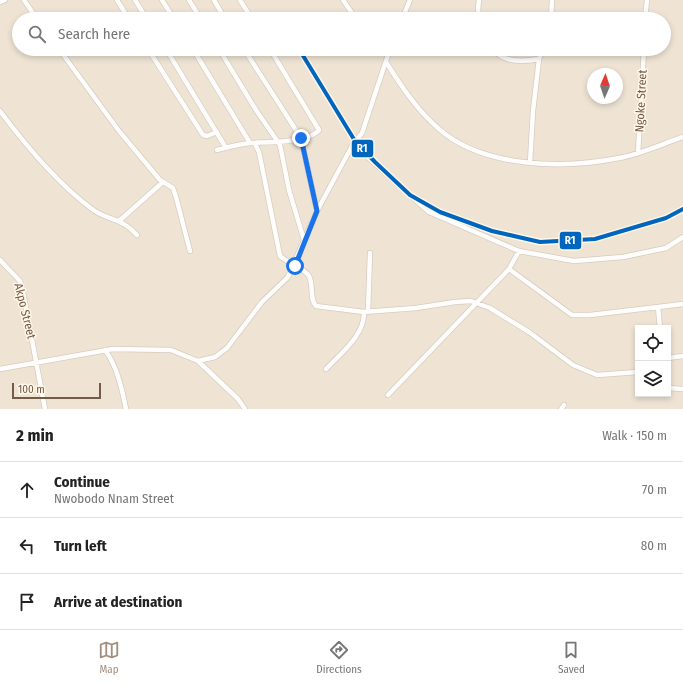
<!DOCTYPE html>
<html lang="en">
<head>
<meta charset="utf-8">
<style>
  body { margin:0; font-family:"Fira Sans Condensed",sans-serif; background:#f2f2f2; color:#222 }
  .controls { position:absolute; right:12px; bottom:12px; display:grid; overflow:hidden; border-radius:0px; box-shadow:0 2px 6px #0003 }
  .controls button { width:36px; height:36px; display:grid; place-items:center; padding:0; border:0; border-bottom:1px solid #e0e0e0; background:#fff; color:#222; font:20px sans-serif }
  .compass { position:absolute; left:587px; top:68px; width:36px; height:36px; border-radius:50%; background:#fff; box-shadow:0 2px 6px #0003; rotate:2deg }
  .scale { position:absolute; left:12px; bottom:10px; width:89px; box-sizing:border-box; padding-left:4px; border:2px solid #735a49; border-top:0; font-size:11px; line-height:14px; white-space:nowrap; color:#735a49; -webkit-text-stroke:3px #fff7e7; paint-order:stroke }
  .stop { position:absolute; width:12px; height:12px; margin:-9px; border:3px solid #1a73e8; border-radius:50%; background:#fff }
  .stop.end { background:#1a73e8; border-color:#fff; box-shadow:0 1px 4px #0008 }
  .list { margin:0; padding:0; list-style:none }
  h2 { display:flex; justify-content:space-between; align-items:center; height:52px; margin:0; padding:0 16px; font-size:17px }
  h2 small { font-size:13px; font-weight:400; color:#767676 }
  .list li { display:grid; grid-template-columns:26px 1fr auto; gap:12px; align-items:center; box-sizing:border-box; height:56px; padding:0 16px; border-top:1px solid #e0e0e0 }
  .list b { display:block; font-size:15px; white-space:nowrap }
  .list p { margin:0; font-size:13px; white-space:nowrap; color:#767676 }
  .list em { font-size:13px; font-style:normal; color:#767676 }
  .icon { flex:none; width:22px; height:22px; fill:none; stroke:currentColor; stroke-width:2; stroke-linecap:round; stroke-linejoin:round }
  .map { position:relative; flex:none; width:683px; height:409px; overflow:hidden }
  .search { position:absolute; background:#fff; box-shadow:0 2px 6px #0003; left:12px; right:12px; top:12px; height:44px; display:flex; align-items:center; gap:10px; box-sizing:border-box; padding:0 14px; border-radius:22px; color:#767676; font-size:15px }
  .sheet { height:220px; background:#fff }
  nav { display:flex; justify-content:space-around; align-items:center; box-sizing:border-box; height:56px; border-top:1px solid #e0e0e0; background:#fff; font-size:11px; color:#767676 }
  nav a { display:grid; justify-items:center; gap:2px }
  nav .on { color:#a18f80 }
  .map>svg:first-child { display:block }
  .residential { fill:#efe4d4; fill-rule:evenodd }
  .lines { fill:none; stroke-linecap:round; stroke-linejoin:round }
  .street-casing { stroke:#d5ccc2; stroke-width:6 }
  .street { stroke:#fefdfb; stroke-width:4.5 }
  .rail-1-casing { stroke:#fff7e7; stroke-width:7 }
  .rail-1 { stroke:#0065bd; stroke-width:4 }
  .route { stroke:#1a73e8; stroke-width:5 }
  .labels { text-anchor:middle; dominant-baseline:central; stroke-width:3; stroke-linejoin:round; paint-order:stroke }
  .street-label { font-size:12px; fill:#735a49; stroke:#fff7e7 }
  .line-badge { stroke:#fff7e7; stroke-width:1.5 }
  .badge-label { font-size:11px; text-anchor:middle; font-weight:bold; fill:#fff }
</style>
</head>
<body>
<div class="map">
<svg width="683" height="409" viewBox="0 0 683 409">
  <rect width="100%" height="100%" fill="#f6f1e7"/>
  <path class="residential" d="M0,0H683V409H0ZM19,19H664V49H19ZM593,74H617V98H593ZM638,328H668V394H638Z"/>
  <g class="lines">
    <g class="street-casing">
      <path id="street" d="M24,0L37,19
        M117,0L129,19
        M135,0L147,19
        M162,0L174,19
        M189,0L201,19
        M214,0L225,19
        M240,0L252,19
        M343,0L356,19
        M0,2L5,0
        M402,19L410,0
        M479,19L478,9L479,0
        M551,19L552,0
        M645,19L647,0
        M59,49L119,131L160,180L173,188L176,197L190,251
        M148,49L203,135L207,136L217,132
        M166,49L226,148
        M193,49L250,143
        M219,49L256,110L280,145L289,190L304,240
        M244,49L301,138L317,211
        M493,49C503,63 523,62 539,59
        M386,62C401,86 417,110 439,129C483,168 564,169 619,158C641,154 662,144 683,137
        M0,111C27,147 57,183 92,209C108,221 121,217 137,235
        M255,144L259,152L280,256C289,264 302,266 309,276C314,286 309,298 316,306L364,312L416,308L455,302L471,301L490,308L529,332L573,365L597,375L638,372
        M353,144L429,212L519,251L574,261L623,257L666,248L683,237
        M217,150C228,147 239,144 251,143C267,142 308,143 319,130L270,49
        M638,153L644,49
        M530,163L533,111L539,59L543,49
        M119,221L163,182
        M0,260L20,281L22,287L45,409
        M509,269L572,315H590L658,307
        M368,311L370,253
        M660,328L658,307L683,304
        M105,350C117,366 122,389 126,409
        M668,358L683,356
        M198,361L215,357L227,348L262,302L288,277L317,211L353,144L362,133L390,49
        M0,369L113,349L171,350L198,361L238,399L245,409
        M326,369C341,353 365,335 364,312
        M668,385V388L683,389
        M388,395L509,269L519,251
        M561,409L564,405"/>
    </g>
    <use href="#street" class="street"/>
    <g class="rail-1-casing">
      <path id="rail-1" d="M299,49L355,141L375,162L410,195L440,212L492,231L540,242L595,239L666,218L683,209"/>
    </g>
    <use href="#rail-1" class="rail-1"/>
  </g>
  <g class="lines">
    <path class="route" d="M295,266L317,211L301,138"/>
  </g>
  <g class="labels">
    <g class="street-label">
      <text transform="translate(641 101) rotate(-87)">Ngoke Street</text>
      <text transform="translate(25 311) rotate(76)">Akpo Street</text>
    </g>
  </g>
  <g class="line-badge">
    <rect x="351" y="139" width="23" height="19" rx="4" fill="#0065bd"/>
    <rect x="559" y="231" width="23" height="19" rx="4" fill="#0065bd"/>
  </g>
  <g class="badge-label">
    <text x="362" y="152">R1</text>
    <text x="570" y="244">R1</text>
  </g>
</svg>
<div class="controls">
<button><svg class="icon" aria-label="locate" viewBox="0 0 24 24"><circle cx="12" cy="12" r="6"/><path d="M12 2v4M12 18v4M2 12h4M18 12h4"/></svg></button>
<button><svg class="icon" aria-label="layers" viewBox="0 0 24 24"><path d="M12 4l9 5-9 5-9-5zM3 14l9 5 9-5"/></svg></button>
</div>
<svg class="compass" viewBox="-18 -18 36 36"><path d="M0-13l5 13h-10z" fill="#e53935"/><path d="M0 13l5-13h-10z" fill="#767676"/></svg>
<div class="scale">100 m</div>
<div class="stop" style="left:295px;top:266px"></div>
<div class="stop end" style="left:301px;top:138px"></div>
<div class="search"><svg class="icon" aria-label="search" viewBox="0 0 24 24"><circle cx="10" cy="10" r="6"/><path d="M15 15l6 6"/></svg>Search here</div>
</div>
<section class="sheet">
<h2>2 min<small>Walk · 150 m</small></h2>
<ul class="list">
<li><svg class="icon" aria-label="ahead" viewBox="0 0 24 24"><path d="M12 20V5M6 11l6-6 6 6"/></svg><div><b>Continue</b><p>Nwobodo Nnam Street</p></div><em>70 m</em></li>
<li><svg class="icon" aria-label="left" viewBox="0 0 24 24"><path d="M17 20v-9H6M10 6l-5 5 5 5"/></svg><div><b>Turn left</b></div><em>80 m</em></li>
<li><svg class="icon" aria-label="arrive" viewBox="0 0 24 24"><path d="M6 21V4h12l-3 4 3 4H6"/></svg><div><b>Arrive at destination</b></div></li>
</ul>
</section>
<nav>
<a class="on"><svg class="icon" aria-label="map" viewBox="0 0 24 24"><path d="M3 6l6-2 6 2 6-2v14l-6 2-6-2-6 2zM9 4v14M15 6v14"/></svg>Map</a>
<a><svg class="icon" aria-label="directions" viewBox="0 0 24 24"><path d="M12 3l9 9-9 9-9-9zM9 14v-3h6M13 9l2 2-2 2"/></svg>Directions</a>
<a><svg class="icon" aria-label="saved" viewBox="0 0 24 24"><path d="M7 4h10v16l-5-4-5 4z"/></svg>Saved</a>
</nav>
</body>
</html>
